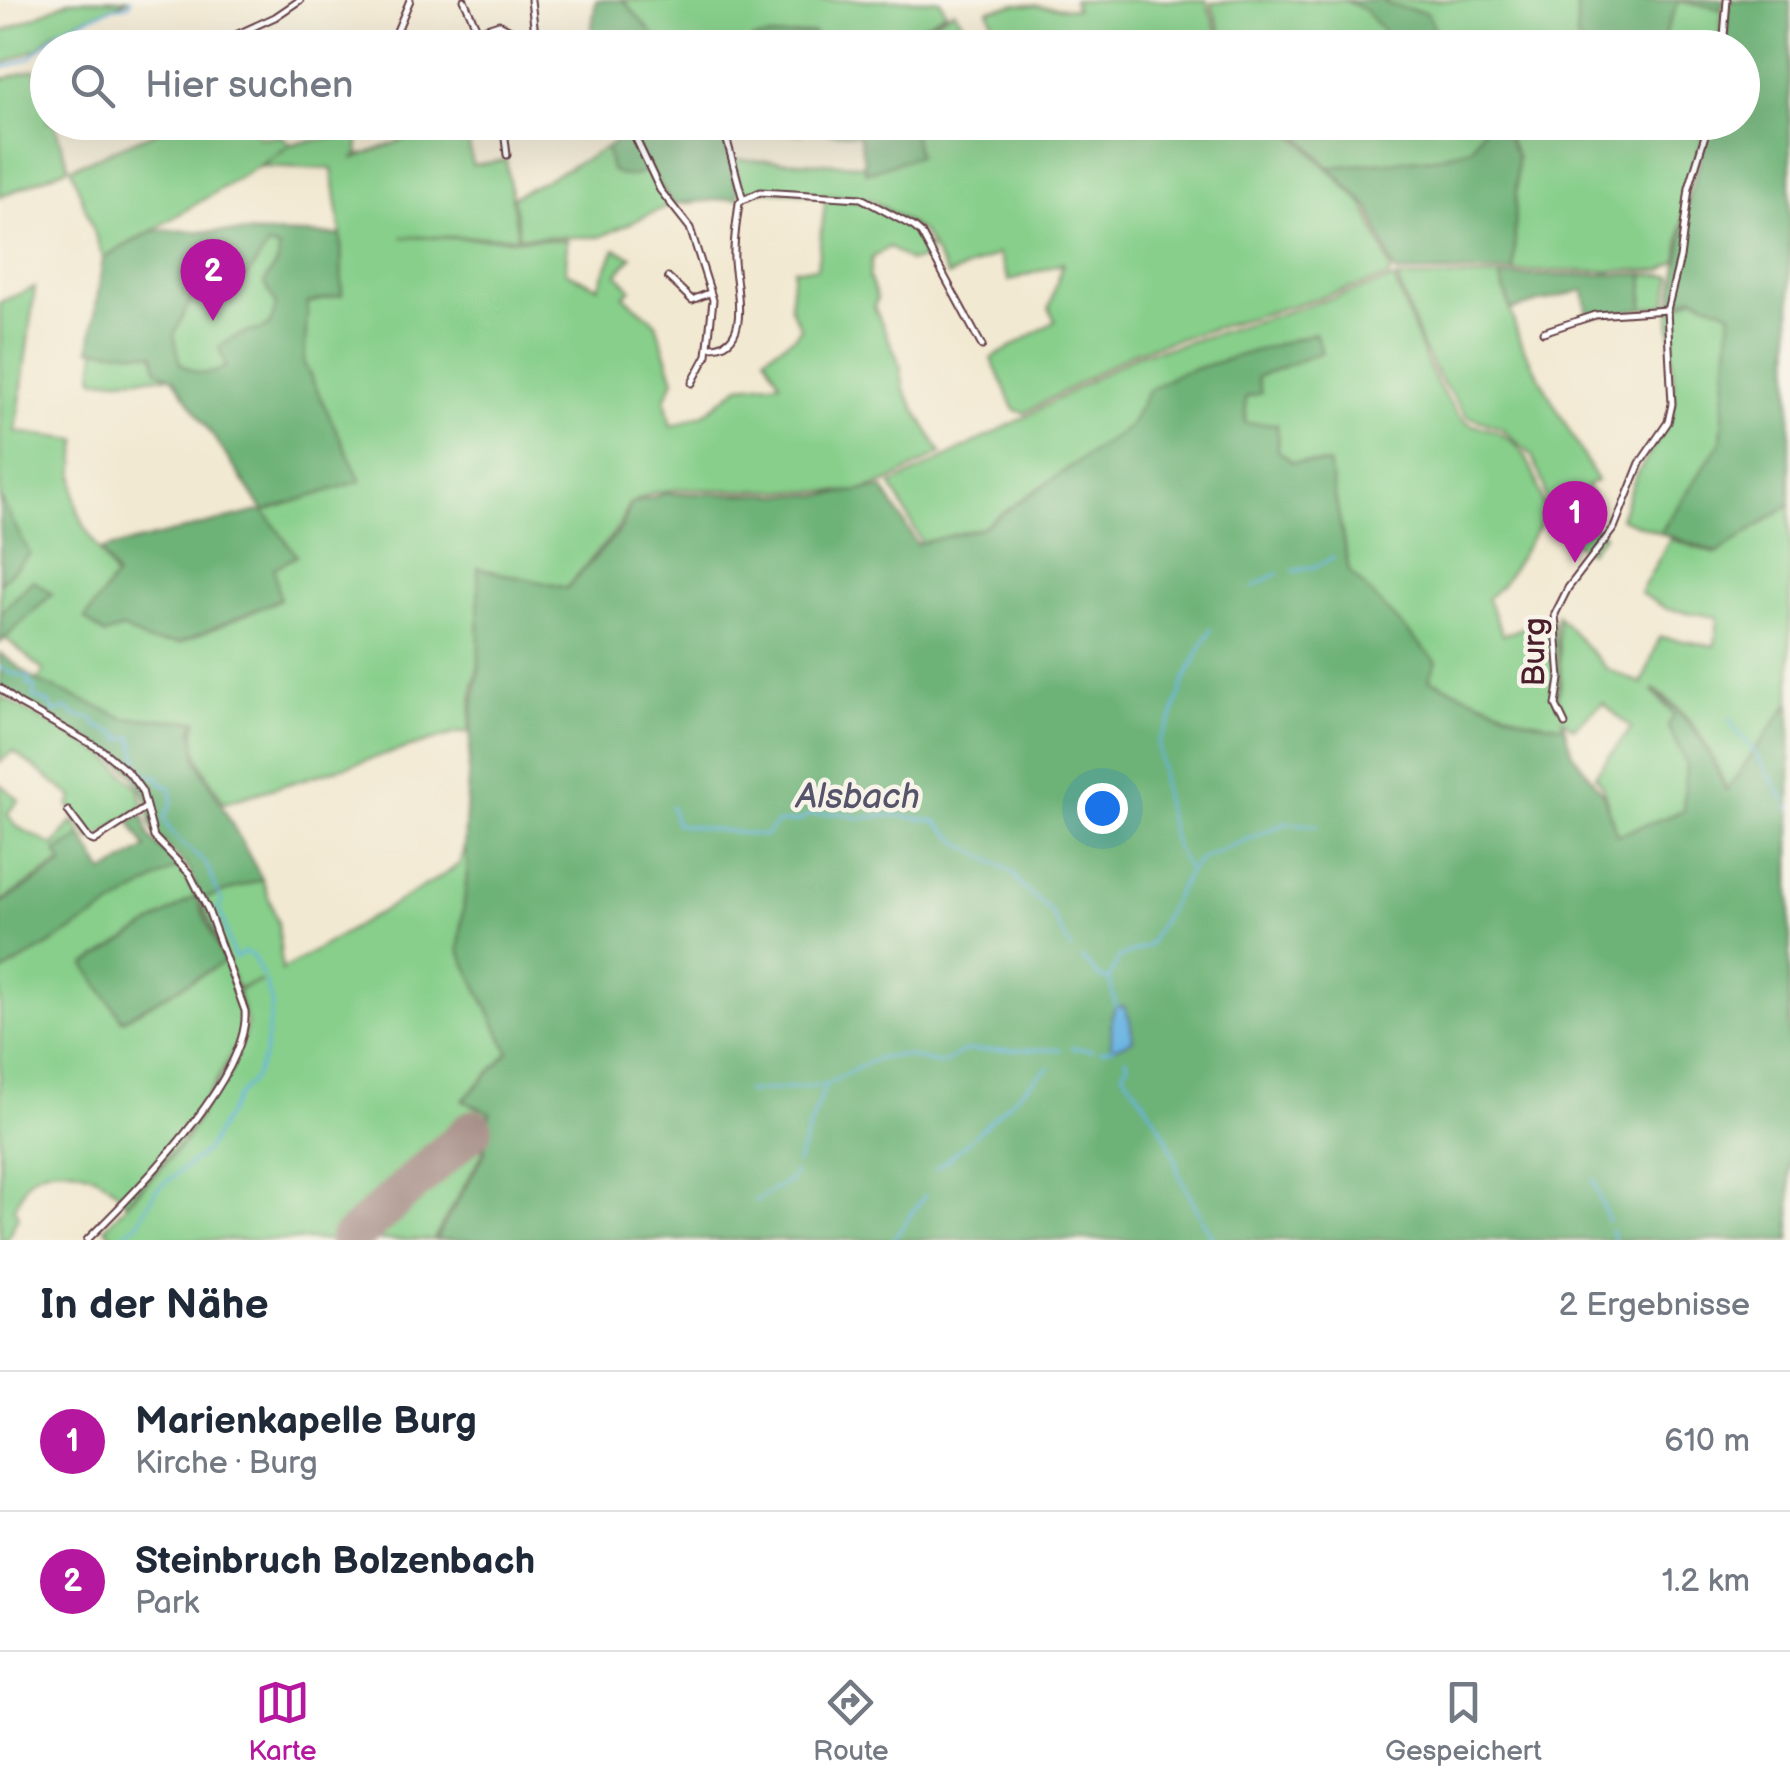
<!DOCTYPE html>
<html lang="de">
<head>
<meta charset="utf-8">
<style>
  body { margin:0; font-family:"Balsamiq Sans",sans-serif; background:#f6f6f7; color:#1f2937 }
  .you { position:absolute; left:1102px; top:808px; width:35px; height:35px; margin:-25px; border:8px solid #fff; border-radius:50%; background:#1a73e8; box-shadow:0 0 0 15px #1a73e833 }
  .badge { display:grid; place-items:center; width:65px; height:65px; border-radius:50%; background:#b5179e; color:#fff; font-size:32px; font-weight:700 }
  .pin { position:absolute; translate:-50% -82px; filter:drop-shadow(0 2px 5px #0008) }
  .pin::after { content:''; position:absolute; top:52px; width:35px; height:30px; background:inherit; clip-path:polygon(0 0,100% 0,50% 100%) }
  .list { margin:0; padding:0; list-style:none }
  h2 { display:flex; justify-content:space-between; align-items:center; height:130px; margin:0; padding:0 40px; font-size:42px }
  h2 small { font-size:32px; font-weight:400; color:#747a83 }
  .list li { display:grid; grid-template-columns:65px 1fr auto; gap:30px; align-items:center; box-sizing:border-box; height:140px; padding:0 40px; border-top:2px solid #e0e1e3 }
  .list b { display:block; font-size:38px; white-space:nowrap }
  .list p { margin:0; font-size:32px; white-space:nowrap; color:#747a83 }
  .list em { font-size:32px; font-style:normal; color:#747a83 }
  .icon { flex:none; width:55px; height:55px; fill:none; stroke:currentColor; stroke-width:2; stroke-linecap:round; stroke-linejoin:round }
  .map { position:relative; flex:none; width:1790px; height:1240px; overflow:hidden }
  .search { position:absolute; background:#fff; box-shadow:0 10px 40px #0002; left:30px; right:30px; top:30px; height:110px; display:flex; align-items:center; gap:25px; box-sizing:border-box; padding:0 35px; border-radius:55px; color:#747a83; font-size:38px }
  .sheet { height:410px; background:#fff }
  nav { display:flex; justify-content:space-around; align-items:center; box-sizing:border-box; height:140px; border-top:2px solid #e0e1e3; background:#fff; font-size:28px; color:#747a83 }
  nav a { display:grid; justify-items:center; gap:5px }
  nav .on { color:#b5179e }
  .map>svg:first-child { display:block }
  .green { fill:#87cf8b; stroke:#68775b; stroke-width:2.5 }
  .forest { fill:#6db277; stroke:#5c6851; stroke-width:2.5; fill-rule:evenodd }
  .water { fill:#6ab5e3; stroke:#5a6a87; stroke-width:2.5 }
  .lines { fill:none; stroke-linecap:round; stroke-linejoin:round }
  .stream { stroke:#6ab5e3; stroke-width:2.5 }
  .runway { stroke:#9e847e; stroke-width:40 }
  .minor-casing { stroke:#633d44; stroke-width:9 }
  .minor { stroke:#fff; stroke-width:5 }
  .labels { text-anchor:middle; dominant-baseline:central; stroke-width:9; stroke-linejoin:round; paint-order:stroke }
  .street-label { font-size:32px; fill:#4a1f2b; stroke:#f7f3e8 }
  .water-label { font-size:35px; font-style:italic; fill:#55546b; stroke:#f7f3e8 }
</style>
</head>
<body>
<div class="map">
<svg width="1790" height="1240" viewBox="0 0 1790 1240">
  <rect width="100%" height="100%" fill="#f7f3e8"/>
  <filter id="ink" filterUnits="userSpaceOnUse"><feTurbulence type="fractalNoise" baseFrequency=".01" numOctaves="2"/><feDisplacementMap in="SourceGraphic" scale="20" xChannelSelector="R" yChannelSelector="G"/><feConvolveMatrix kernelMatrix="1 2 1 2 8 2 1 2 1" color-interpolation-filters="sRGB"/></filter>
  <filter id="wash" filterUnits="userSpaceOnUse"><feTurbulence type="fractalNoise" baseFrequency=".0048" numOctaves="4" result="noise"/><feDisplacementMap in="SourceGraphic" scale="40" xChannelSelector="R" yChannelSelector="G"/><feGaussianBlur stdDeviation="2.25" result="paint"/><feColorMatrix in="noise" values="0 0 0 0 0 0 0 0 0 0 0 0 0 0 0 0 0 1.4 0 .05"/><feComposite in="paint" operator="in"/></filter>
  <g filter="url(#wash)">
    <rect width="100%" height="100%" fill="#f2e9d2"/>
    <path class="green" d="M71,0H129L54,32L38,49L0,65V33Z
      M623,0H940L946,12L887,47H815L813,33L753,40L754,47L664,48Z
      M1073,0H1206L1223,47H893L954,10L975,41L995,28L988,10L1018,4L1076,9Z
      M1248,0H1344L1364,9L1396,47H1226L1211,3Z
      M1383,0H1577V39L1587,47H1443L1427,13L1388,5Z
      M1678,0L1722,9L1721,47L1659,48Z
      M35,69L47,105L48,122L54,123L69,167L0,197V80Z
      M726,122L857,123L860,135L803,130L802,134L735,126L727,130Z
      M177,123H252L259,137L282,136L290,144L283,151L155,229L103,257L71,168Z
      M449,123H466L472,165L506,160L518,237H401L567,240L566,272L598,287L615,249L632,257L617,274L631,289L624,296L656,323L674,380L665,399L671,427L704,414L740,386L780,382L765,356L794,337L801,328L790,307L794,269L817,268L826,196C866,201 909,211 929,251L927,258L909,261L889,247L872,258L869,277L877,298L874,307L900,364L904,390L941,453L888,482L857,492L679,489L652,493L629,504L619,527L566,588L479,568V664L473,688L469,732L457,733L224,803C210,779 186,749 198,721L124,718L37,681L44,671L5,638L51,594L0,613V583L29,554L0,497V302L35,287L16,432L78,440C67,514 79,515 115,577L85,619L123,628L149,642L180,643L279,600L274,568L296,556L263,511L187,376L96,380L93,376L106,266L334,236L342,295L341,234L332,169L261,166L291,144L357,134L359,155L352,159Z
      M911,123H1283L1365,206L1391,269L1389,277L1134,352L1025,413L1015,410L991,359L1055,321L1049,308L1063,263L1009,281L998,254L948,276L923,232L872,200L768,190L745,193L741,190L733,159L863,165L866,172L918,156Z
      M1288,123H1486L1472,148L1435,158L1329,167Z
      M1501,123H1707L1687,189L1677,261L1663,270L1514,272L1517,156Z
      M606,148L612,170L649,169L670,205L600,237H519L513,197Z
      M1644,274L1672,276L1666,305L1643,309Z
      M1500,276L1520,342L1597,481L1587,486L1592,495L1576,512L1604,535L1589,552L1565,538L1547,514L1544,486L1532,456L1503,429L1467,416L1439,378L1422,346L1397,278Z
      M1394,279C1414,326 1426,379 1462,418C1472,428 1485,426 1497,432C1531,447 1538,484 1545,516L1502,585L1487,598L1503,635L1548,619L1553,620L1559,666L1557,705L1561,680L1557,615L1607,669L1644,685L1642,683L1660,637L1715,646L1718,617L1667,609L1640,593L1670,539L1716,554L1790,504V702L1727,791C1709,747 1694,716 1654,689L1653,692L1674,715L1668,726L1686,763L1683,811L1617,836L1602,785L1595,775L1631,728L1603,703L1573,728L1562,719L1564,726L1527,720L1428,679L1436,662L1349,571L1329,464L1292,462L1245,424V397L1256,377L1321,352L1315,333L1148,392L1129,427L981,528L922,543L891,485L1025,417L1136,355L1175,346Z
      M1695,297L1731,312L1721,442L1660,533L1620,518L1636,476L1669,422L1674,404L1670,310Z
      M0,696L107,756L138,788L144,806L94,840L90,838L69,806L73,797L13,751L0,762Z
      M0,784L19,800L7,814L16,826L54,846L73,821L82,836L56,852L62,862L0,902Z
      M464,847L468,864L459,950L509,1052L463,1100L489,1111L482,1154L433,1240H116L105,1228L183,1144L243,1040L247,1023L237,990L262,981L237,988L201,900L262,879L278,923L282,970L450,871L460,863Z
      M179,866L196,896L86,965L123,1020L224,962C233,987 247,1012 240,1039L181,1142L125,1203C110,1173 54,1155 29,1180C22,1187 20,1200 14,1208L18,1216L7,1240H0V974Z"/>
    <path class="forest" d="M596,0H623L664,47H589Z
      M1344,0H1383L1389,5L1427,12L1443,47H1396L1364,9Z
      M1577,0H1725L1722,9L1678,1L1659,48L1587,47L1577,39Z
      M1729,0H1790V504L1718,553L1660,533L1721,441L1731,313L1693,296L1671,307L1690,193L1711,123L1742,122V48L1725,47Z
      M814,33L815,47H754L753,39Z
      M630,123H721L739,198L673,204L649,169C635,177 625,179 611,170L606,148L631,131Z
      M857,123H911L918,156L866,173Z
      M1486,123H1501L1517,156L1514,272L1395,273L1370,209L1329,167L1435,158L1472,148Z
      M155,230L341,235L342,295L308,303L304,363L361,481L264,511L297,556L274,568L280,599L180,643L149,642L123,628L105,635L85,619L116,576L101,550L263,510L174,379L157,370L154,354L90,349L103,258ZM268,246L279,249L278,261L264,283L276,304C270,335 266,326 242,334C233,337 226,342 219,347L226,366C212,377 196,375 181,364L174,336C184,311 197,283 223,274L228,279L230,291H237Z
      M1644,274L1643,309L1588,316L1584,290L1511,310L1500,276Z
      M1315,333L1322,352L1257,377L1261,393L1246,397L1245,423L1277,424L1278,450L1292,462L1329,464L1349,571L1437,662L1429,679L1527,720L1564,726L1572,753L1603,794L1617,835L1683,811L1686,763L1668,726L1674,715L1654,690C1696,724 1705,741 1726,791L1790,702V1240H435L484,1155L490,1112L463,1101L509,1052L459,950L468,864L464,847L472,713L479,669L478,568L567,588L621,529L631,504L666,493L823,495L883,488L917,544L981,528L1129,427L1148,391L1177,374Z
      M0,497L30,554L0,583Z
      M33,580L52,594L0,643V613Z
      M0,653L37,681L124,718L197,721L193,729L197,760L262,879L201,900L189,869L156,835L151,825L147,799L132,773L109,752L10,695L0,684Z
      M143,813L149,837L179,866L0,974V904L63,864L56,852L82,836L104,873L146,848L130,822Z
      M196,896L224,962L122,1020L85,965Z"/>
    <path class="water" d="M1124,1006L1130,1020L1133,1040L1111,1049L1112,1015L1115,1007Z"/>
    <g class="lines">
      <path class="stream" d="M0,69L30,58L60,30L114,7L129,5L131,0
        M1294,571L1317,566L1334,557
        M1253,587L1278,573
        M0,667L9,673L29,677L28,685L35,687L34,698L48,702L54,712L66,708L76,716L94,719L96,726L120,735V740L132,737C135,743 138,763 140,771L160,778L161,784L171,788L172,803L164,818C171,840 191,848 206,865C215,877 213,890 222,901L218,908C227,924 226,942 235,958L245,952L253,956L263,977
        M1730,718L1735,730L1749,744L1785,800
        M671,806L676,823L680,825L765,836L777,823L800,821L808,815L840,813L860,818L895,815L936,821L960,843L1013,873L1022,887L1049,909L1071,949
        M1788,806L1790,809
        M1189,871L1201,859L1287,823L1316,826
        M1082,958L1100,978L1109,979L1117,1009
        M1109,979L1119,958L1149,945L1189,871L1175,846L1165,805L1158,742L1171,721L1185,679L1211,629
        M1072,1048L1092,1050
        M1101,1051L1114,1048
        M1126,1058L1128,1064L1123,1072C1143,1100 1172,1136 1178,1172L1213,1240
        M746,1092L825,1085L876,1059L902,1055L942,1064L965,1051L1061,1049
        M797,1163L825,1085
        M935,1169C977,1139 1009,1098 1050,1067
        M1593,1179L1608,1221
        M755,1201L791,1180L795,1172
        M1611,1230L1614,1240
        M118,1240L139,1222L156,1190L206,1151L239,1094L255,1077L264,1056L272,1006L266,982
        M893,1240L925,1195"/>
      <path class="runway" d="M349,1240L473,1129"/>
    </g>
  </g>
  <g filter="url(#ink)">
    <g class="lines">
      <g class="minor-casing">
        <path id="minor" d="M464,0L477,29
          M531,0L535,34L541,45
          M207,48L275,17L300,0
          M398,48L394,38L410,0
          M458,48L474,32L499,24L541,46
          M485,48L486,28
          M1723,48L1727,0
          M503,122L507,155
          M628,122L660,190L690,228L713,300L707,355L692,383
          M743,200L760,192L861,198L914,227L921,233L982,346
          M668,277L692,300L709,293
          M1543,332L1595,315L1667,310
          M709,347C754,348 735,285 734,260C733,241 737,221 739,203L743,200L725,133
          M0,688L18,703L102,750L129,773L142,791L154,837L190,874L208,910L245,1011C250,1077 133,1195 87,1240
          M1565,724L1556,705L1560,679L1555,614L1568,588L1614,528L1640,463L1668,422L1672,404L1667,310L1680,258L1689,188L1709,122
          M68,811L89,839L94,841L145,808"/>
      </g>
      <use href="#minor" class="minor"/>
    </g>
  </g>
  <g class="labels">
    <g class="street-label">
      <text transform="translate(1535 652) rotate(-89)">Burg</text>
    </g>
    <g class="water-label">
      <text x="858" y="797">Alsbach</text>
    </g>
  </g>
</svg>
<div class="you"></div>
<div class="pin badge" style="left:1575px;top:563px">1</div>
<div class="pin badge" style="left:213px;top:321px">2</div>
<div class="search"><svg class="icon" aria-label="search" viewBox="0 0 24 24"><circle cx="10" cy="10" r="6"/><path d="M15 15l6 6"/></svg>Hier suchen</div>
</div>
<section class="sheet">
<h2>In der Nähe<small>2 Ergebnisse</small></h2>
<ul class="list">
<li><span class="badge">1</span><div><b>Marienkapelle Burg</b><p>Kirche · Burg</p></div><em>610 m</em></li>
<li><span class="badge">2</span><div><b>Steinbruch Bolzenbach</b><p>Park</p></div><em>1.2 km</em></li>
</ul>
</section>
<nav>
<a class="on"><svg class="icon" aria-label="map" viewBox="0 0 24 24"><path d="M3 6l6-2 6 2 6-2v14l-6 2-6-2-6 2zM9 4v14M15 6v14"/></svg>Karte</a>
<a><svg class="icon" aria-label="directions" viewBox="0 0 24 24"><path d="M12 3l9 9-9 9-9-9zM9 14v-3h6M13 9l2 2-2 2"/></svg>Route</a>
<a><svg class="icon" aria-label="saved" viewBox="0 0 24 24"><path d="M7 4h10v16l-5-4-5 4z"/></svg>Gespeichert</a>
</nav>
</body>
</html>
